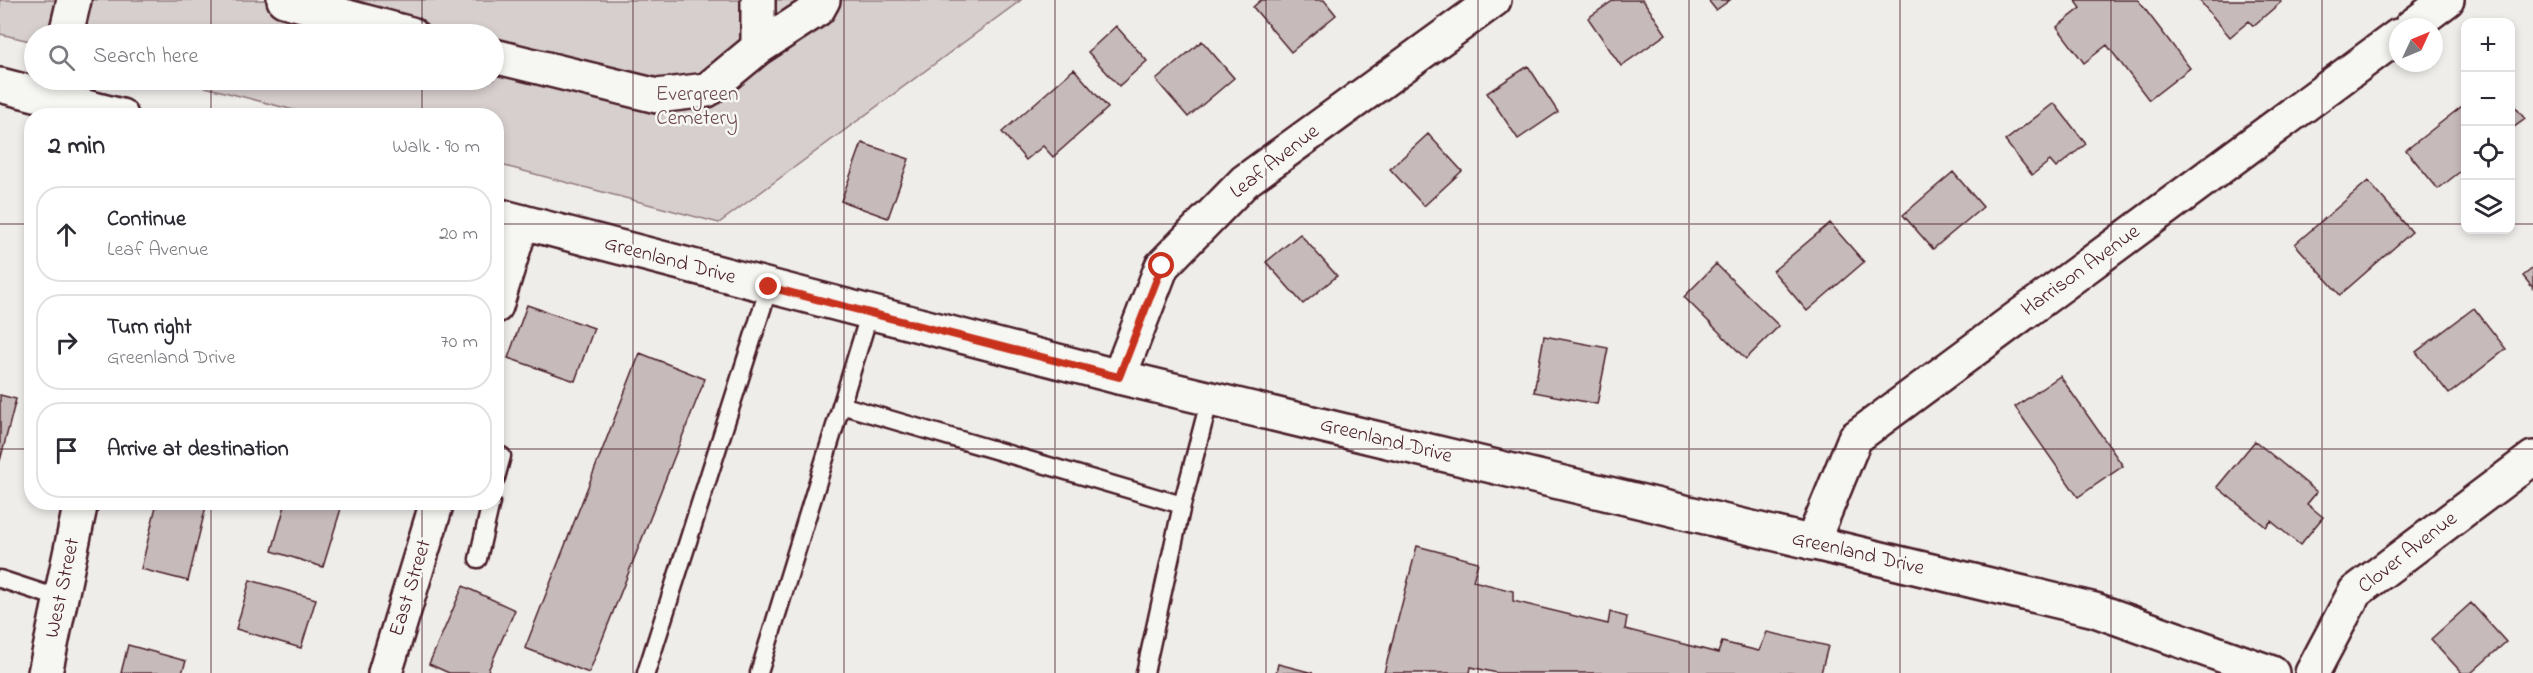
<!DOCTYPE html>
<html lang="en">
<head>
<meta charset="utf-8">
<style>
  body { margin:0; font-family:"Indie Flower",sans-serif; background:#f7f7f7; color:#2b2b33 }
  .controls { position:absolute; right:18px; top:18px; display:grid; overflow:hidden; border-radius:12px; box-shadow:0 3px 9px #0003 }
  .controls button { width:54px; height:54px; display:grid; place-items:center; padding:0; border:0; border-bottom:2px solid #e1e1e2; background:#fff; color:#2b2b33; font:30px sans-serif }
  .compass { position:absolute; left:2389px; top:18px; width:54px; height:54px; border-radius:50%; background:#fff; box-shadow:0 3px 9px #0003; rotate:46deg }
  .stop { position:absolute; width:18px; height:18px; margin:-14px; border:4px solid #c8321e; border-radius:50%; background:#fff }
  .stop.end { background:#c8321e; border-color:#fff; box-shadow:0 2px 6px #0008 }
  .list { margin:0; padding:0; list-style:none }
  h2 { display:flex; justify-content:space-between; align-items:center; height:78px; margin:0; padding:0 24px; font-size:26px }
  h2 small { font-size:20px; font-weight:400; color:#7c7c81 }
  .list li { display:grid; grid-template-columns:39px 1fr auto; gap:18px; align-items:center; box-sizing:border-box; height:96px; margin:0 12px 12px; padding:0 12px; border:2px solid #e1e1e2; border-radius:24px }
  .list b { display:block; font-size:22px; white-space:nowrap }
  .list p { margin:0; font-size:20px; white-space:nowrap; color:#7c7c81 }
  .list em { font-size:20px; font-style:normal; color:#7c7c81 }
  .icon { flex:none; width:33px; height:33px; fill:none; stroke:currentColor; stroke-width:2; stroke-linecap:round; stroke-linejoin:round }
  .map { position:relative; flex:none; width:2533px; height:673px; overflow:hidden }
  .search { position:absolute; background:#fff; box-shadow:0 3px 9px #0003; left:24px; top:24px; width:480px; height:66px; display:flex; align-items:center; gap:15px; box-sizing:border-box; padding:0 21px; border-radius:33px; color:#7c7c81; font-size:22px }
  .panel { position:absolute; background:#fff; box-shadow:0 3px 9px #0003; left:24px; top:108px; width:480px; height:402px; border-radius:24px }
  .map>svg:first-child { display:block }
  .green { fill:#d7cfce; stroke:#90777c; stroke-width:1.5 }
  .building { fill:#c6babb; stroke:#4a1f2b; stroke-width:1.5 }
  .lines { fill:none; stroke-linecap:round; stroke-linejoin:round }
  .service-casing { stroke:#4a1f2b; stroke-width:21 }
  .minor-casing { stroke:#4a1f2b; stroke-width:38 }
  .tertiary-casing { stroke:#4a1f2b; stroke-width:38 }
  .service { stroke:#f6f6f2; stroke-width:16 }
  .minor { stroke:#f6f6f2; stroke-width:33 }
  .tertiary { stroke:#f6f6f2; stroke-width:33 }
  .route { stroke:#c8321e; stroke-width:8 }
  .grid { fill:none; stroke:#4a1f2b; stroke-width:1.5; stroke-opacity:0.55 }
  .labels { text-anchor:middle; dominant-baseline:central; stroke-width:5; stroke-linejoin:round; paint-order:stroke }
  .park-label { font-size:21px; fill:#6d4b54; stroke:#f6f6f2 }
  .street-label { font-size:21px; fill:#4a1f2b; stroke:#f6f6f2 }
</style>
</head>
<body>
<div class="map">
<svg width="2533" height="673" viewBox="0 0 2533 673">
  <rect width="100%" height="100%" fill="#efedea"/>
  <filter id="ink" filterUnits="userSpaceOnUse"><feTurbulence type="fractalNoise" baseFrequency=".0167" numOctaves="2"/><feDisplacementMap in="SourceGraphic" scale="12" xChannelSelector="R" yChannelSelector="G"/><feConvolveMatrix kernelMatrix="1 2 1 2 8 2 1 2 1" color-interpolation-filters="sRGB"/></filter>
  <g filter="url(#ink)">
    <path class="green" d="M0,0H1021L719,223L497,164L496,116L313,115L178,80H494V34H34V42L0,34Z"/>
    <path class="building" d="M1261,0H1324L1336,15L1291,52L1253,7Z
      M1614,0H1643L1666,34L1621,66L1588,18Z
      M1708,0H1730L1716,10Z
      M2075,0H2138L2190,68L2149,100L2107,45L2084,63L2057,27L2081,8Z
      M2199,0H2279L2281,2L2253,26L2249,21L2230,37Z
      M1116,26L1147,61L1119,86L1088,52Z
      M1202,41L1234,78L1188,117L1156,80Z
      M1528,66L1558,112L1518,139L1487,93Z
      M1074,69L1108,108L1053,157L1043,146L1026,160L1002,132Z
      M2510,100L2525,119L2510,130Z
      M2054,103L2086,144L2056,168L2050,161L2032,175L2005,141Z
      M2466,103V167L2438,189L2406,150Z
      M1428,134L1462,171L1424,206L1390,169Z
      M862,143L909,159L888,218L841,201Z
      M1953,172L1983,207L1933,249L1903,215Z
      M2368,181L2412,232L2340,295L2295,244Z
      M1830,223L1864,262L1807,311L1773,271Z
      M1300,234L1337,276L1303,304L1266,262Z
      M1716,264L1779,326L1746,359L1684,297Z
      M2533,268V288L2523,276Z
      M527,305L594,328L575,381L508,358Z
      M2474,308L2506,349L2449,394L2416,352Z
      M1544,336L1608,348L1597,404L1534,392Z
      M640,353L705,379L589,673L525,648Z
      M2060,376L2123,466L2078,497L2015,407Z
      M0,395L16,399L0,461Z
      M2255,441L2317,492L2307,504L2323,517L2300,545L2271,521L2266,527L2217,487Z
      M157,502H207L188,581L141,569Z
      M286,502H343L323,567L272,551Z
      M1417,546L1478,562L1473,581L1513,591V601L1608,624L1610,612L1627,617L1625,629L1718,653L1722,642L1759,651L1767,632L1828,646L1821,673H1497L1471,667L1470,673H1384Z
      M250,580L316,599L301,648L236,629Z
      M463,586L515,610L487,673H449L429,664Z
      M2471,603L2506,642L2471,673H2462L2431,639Z
      M128,645L186,661L182,673H121Z
      M1278,664L1313,673H1276Z"/>
    <g class="lines">
      <g class="service-casing">
        <path id="service" d="M841,405L1182,505
          M496,454L502,456L496,478
          M478,559L491,502
          M0,579L61,599
          M646,673L769,287
          M759,673L870,312
          M1145,673L1182,505L1210,398"/>
      </g>
      <g class="minor-casing">
        <path id="minor" d="M284,0L411,34
          M758,0V48
          M2411,27L2447,0
          M66,34L74,0
          M494,56L657,96L707,90L758,48L818,9L823,0
          M496,306L522,222
          M1119,377L1162,266L1245,181L1494,0
          M1812,543L1855,438L2398,36
          M45,673L81,502
          M385,673L437,502
          M2312,673L2355,592L2533,458"/>
      </g>
      <g class="tertiary-casing">
        <path id="tertiary" d="M0,85L121,116
          M496,215L1119,377L2095,610L2272,673"/>
      </g>
      <use href="#service" class="service"/>
      <use href="#minor" class="minor"/>
      <use href="#tertiary" class="tertiary"/>
    </g>
  </g>
  <g class="lines" filter="url(#ink)">
    <path class="route" d="M769,287L1119,377L1162,266"/>
  </g>
  <path class="grid" d="M211,0V34M422,0V34M633,0V673M844,0V673M1055,0V673M1266,0V673M1478,0V673M1689,0V673M1900,0V673M2111,0V673M2322,0V673M211,80V116M422,80V116M0,224H32M496,224H2466M2510,224H2533M0,449H32M496,449H2533M211,502V673M422,502V673"/>
  <g class="labels">
    <g class="park-label">
      <text x="697" y="95">Evergreen<tspan x="697" dy="24">Cemetery</tspan></text>
    </g>
    <g class="street-label">
      <text transform="translate(1275 162) rotate(-38)">Leaf Avenue</text>
      <text transform="translate(670 261) rotate(15)">Greenland Drive</text>
      <text transform="translate(2081 271) rotate(-36)">Harrison Avenue</text>
      <text transform="translate(1386 441) rotate(14)">Greenland Drive</text>
      <text transform="translate(2408 553) rotate(-38)">Clover Avenue</text>
      <text transform="translate(1858 554) rotate(13)">Greenland Drive</text>
      <text transform="translate(63 588) rotate(-78)">West Street</text>
      <text transform="translate(411 588) rotate(-73)">East Street</text>
    </g>
  </g>
</svg>
<div class="controls">
<button>+</button>
<button>−</button>
<button><svg class="icon" aria-label="locate" viewBox="0 0 24 24"><circle cx="12" cy="12" r="6"/><path d="M12 2v4M12 18v4M2 12h4M18 12h4"/></svg></button>
<button><svg class="icon" aria-label="layers" viewBox="0 0 24 24"><path d="M12 4l9 5-9 5-9-5zM3 14l9 5 9-5"/></svg></button>
</div>
<svg class="compass" viewBox="-18 -18 36 36"><path d="M0-13l5 13h-10z" fill="#e53935"/><path d="M0 13l5-13h-10z" fill="#7c7c81"/></svg>
<div class="stop" style="left:1162px;top:266px"></div>
<div class="stop end" style="left:769px;top:287px"></div>
<div class="search"><svg class="icon" aria-label="search" viewBox="0 0 24 24"><circle cx="10" cy="10" r="6"/><path d="M15 15l6 6"/></svg>Search here</div>
<section class="panel">
<h2>2 min<small>Walk · 90 m</small></h2>
<ul class="list">
<li><svg class="icon" aria-label="ahead" viewBox="0 0 24 24"><path d="M12 20V5M6 11l6-6 6 6"/></svg><div><b>Continue</b><p>Leaf Avenue</p></div><em>20 m</em></li>
<li><svg class="icon" aria-label="right" viewBox="0 0 24 24"><path d="M7 20v-9h11M14 6l5 5-5 5"/></svg><div><b>Turn right</b><p>Greenland Drive</p></div><em>70 m</em></li>
<li><svg class="icon" aria-label="arrive" viewBox="0 0 24 24"><path d="M6 21V4h12l-3 4 3 4H6"/></svg><div><b>Arrive at destination</b></div></li>
</ul>
</section>
</div>
</body>
</html>
